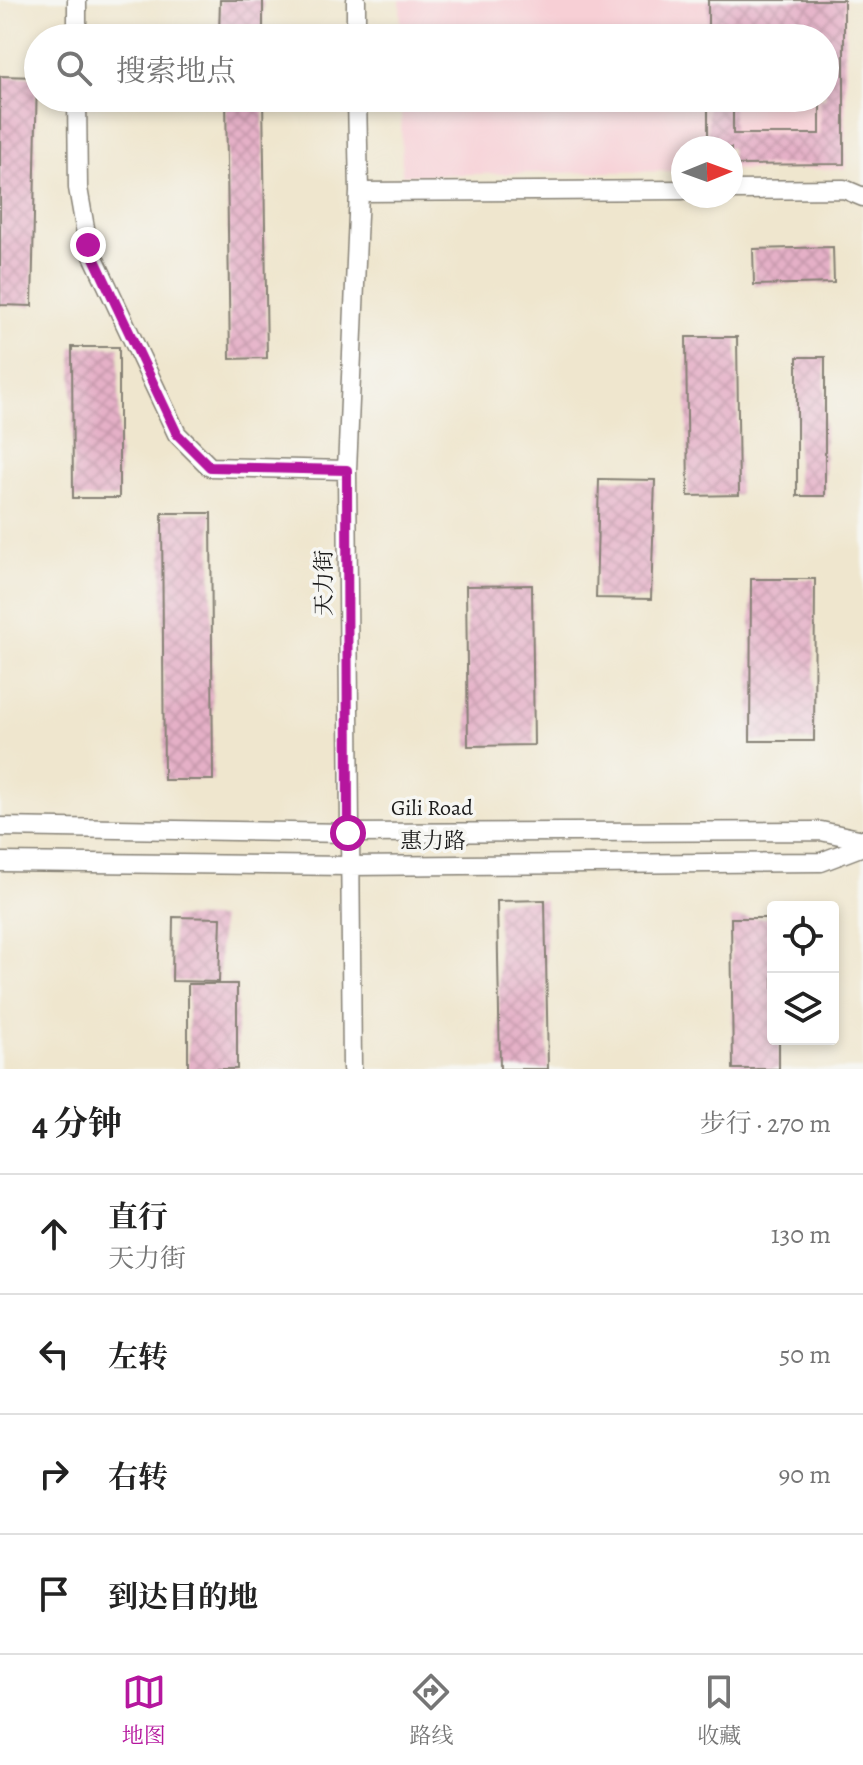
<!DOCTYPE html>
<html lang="zh">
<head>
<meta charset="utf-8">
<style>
  body { margin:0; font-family:Alegreya,"Noto Serif SC",serif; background:#f6f6f6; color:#222 }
  .controls { position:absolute; right:24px; bottom:24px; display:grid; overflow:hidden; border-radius:8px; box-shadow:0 4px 12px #0003 }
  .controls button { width:72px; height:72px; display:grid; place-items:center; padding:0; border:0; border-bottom:2px solid #e0e0e0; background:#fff; color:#222; font:40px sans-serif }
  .compass { position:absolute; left:671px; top:136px; width:72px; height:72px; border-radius:50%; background:#fff; box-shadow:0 4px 12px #0003; rotate:89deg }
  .stop { position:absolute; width:24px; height:24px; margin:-18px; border:6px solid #b5179e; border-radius:50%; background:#fff }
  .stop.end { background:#b5179e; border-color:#fff; box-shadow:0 2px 8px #0008 }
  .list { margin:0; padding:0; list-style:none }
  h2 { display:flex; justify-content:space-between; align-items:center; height:104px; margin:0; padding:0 32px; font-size:34px }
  h2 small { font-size:26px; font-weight:400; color:#767676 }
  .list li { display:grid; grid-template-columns:52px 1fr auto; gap:24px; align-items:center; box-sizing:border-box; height:120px; padding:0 32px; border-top:2px solid #e0e0e0 }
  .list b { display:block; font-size:30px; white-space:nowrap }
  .list p { margin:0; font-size:26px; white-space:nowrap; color:#767676 }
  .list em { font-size:26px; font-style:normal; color:#767676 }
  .icon { flex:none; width:44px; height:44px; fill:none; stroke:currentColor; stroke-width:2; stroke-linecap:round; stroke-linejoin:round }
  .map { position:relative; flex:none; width:863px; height:1069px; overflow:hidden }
  .search { position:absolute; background:#fff; box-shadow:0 4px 12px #0003; left:24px; right:24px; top:24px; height:88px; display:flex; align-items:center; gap:20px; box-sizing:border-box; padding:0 28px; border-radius:44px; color:#767676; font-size:30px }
  .sheet { height:584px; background:#fff }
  nav { display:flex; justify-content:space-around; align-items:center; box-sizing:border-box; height:112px; border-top:2px solid #e0e0e0; background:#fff; font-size:22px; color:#767676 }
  nav a { display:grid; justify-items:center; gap:4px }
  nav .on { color:#b5179e }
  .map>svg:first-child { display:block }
  .built { fill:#f7cfd5 }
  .building { fill:url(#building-cross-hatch) }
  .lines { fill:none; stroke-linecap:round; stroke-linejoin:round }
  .minor-casing { stroke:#868175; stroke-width:21 }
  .minor { stroke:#fff; stroke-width:18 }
  .route { stroke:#b5179e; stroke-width:10 }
  .labels { text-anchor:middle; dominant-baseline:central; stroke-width:7; stroke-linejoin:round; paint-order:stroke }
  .street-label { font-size:22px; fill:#1c1c1c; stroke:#f6f6f2 }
</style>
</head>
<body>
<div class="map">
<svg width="863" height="1069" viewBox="0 0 863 1069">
  <defs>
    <pattern id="building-cross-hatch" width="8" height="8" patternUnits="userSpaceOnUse" patternTransform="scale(2)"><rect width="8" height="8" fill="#e5b0c7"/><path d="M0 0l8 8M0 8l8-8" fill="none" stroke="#c497aa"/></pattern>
  </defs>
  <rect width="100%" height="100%" fill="#f6f6f2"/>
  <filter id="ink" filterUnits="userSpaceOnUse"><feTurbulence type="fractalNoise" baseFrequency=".0125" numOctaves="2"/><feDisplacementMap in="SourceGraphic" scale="16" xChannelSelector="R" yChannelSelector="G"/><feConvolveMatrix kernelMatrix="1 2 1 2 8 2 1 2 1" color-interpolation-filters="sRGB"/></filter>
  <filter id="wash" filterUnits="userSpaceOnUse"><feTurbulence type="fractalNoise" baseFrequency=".006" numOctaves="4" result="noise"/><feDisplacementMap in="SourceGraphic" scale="32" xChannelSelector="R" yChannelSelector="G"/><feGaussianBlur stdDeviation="1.8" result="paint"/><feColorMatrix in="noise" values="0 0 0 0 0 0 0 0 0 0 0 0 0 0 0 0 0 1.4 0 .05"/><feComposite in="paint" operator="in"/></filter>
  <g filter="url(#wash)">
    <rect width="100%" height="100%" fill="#efe6ce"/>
    <path class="built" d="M400,0H846V169L731,170V148H683V171L402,175L401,98H825V38H401Z"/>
    <g id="blocks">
      <path class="building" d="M220,0H263V35H219Z
        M708,0H844V164L731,165V148H708V98H733V134H820V98H825V38H708Z
        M0,76L37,77L32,306L0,305Z
        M226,98H263L267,358L230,359Z
        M833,247L834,283L754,285L753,249Z
        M686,337H737L739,495L688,496Z
        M72,347H119V498H73Z
        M797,357H825V496H797Z
        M599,479L655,480L651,599L596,598Z
        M162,513H211L213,780H164Z
        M751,579H815L814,741H750Z
        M532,585L534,745L468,746L466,586Z
        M545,900L548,1069H500L497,901Z
        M173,917L221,918L219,982L172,981Z
        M731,918H773V1039H779V1069H733Z
        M188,984H237V1069H188Z"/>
    </g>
  </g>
  <g filter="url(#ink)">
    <use href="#blocks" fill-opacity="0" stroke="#868175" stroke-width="2"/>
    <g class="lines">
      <g class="minor-casing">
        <path id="minor" d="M77,0V38
          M356,0V38
          M77,98L78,188L88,245L177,434L210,467L347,470
          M731,190L844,189L863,197
          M359,192L683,190
          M0,827L348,833L821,831L863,840
          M0,862L348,866L821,862L863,846
          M352,1069L347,470L359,192L357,98"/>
      </g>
      <use href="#minor" class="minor"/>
    </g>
  </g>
  <g class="lines" filter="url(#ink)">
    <path class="route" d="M88,245L177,434L210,467L347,470L348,833"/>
  </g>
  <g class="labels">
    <g class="street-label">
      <text transform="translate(324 583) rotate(-90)">天力街</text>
      <text x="432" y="808">Gili Road</text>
      <text x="433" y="841">惠力路</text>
    </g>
  </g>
</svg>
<div class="controls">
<button><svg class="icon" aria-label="locate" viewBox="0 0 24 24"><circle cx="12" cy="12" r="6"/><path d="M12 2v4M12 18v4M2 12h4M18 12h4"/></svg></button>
<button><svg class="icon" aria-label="layers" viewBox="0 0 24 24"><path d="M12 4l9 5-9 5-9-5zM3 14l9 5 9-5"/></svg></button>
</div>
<svg class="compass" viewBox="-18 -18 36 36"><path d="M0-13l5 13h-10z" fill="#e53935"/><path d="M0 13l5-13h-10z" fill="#767676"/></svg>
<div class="stop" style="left:348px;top:833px"></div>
<div class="stop end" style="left:88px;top:245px"></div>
<div class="search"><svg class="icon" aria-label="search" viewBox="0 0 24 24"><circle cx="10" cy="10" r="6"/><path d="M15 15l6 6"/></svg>搜索地点</div>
</div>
<section class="sheet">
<h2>4 分钟<small>步行 · 270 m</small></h2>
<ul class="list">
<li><svg class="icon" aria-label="ahead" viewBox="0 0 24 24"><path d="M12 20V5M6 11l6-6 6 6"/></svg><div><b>直行</b><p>天力街</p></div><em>130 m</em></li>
<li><svg class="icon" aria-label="left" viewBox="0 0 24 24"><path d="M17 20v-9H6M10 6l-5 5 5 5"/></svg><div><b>左转</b></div><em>50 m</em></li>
<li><svg class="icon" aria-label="right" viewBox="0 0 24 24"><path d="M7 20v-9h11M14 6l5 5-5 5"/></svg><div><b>右转</b></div><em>90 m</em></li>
<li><svg class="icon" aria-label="arrive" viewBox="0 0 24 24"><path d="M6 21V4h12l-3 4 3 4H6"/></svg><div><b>到达目的地</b></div></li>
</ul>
</section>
<nav>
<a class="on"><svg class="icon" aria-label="map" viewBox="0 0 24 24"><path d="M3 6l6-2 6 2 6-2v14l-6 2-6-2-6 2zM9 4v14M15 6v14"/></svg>地图</a>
<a><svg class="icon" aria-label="directions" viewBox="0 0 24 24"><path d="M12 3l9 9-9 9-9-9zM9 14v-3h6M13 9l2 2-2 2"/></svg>路线</a>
<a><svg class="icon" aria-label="saved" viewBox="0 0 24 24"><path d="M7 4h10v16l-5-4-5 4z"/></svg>收藏</a>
</nav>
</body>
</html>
